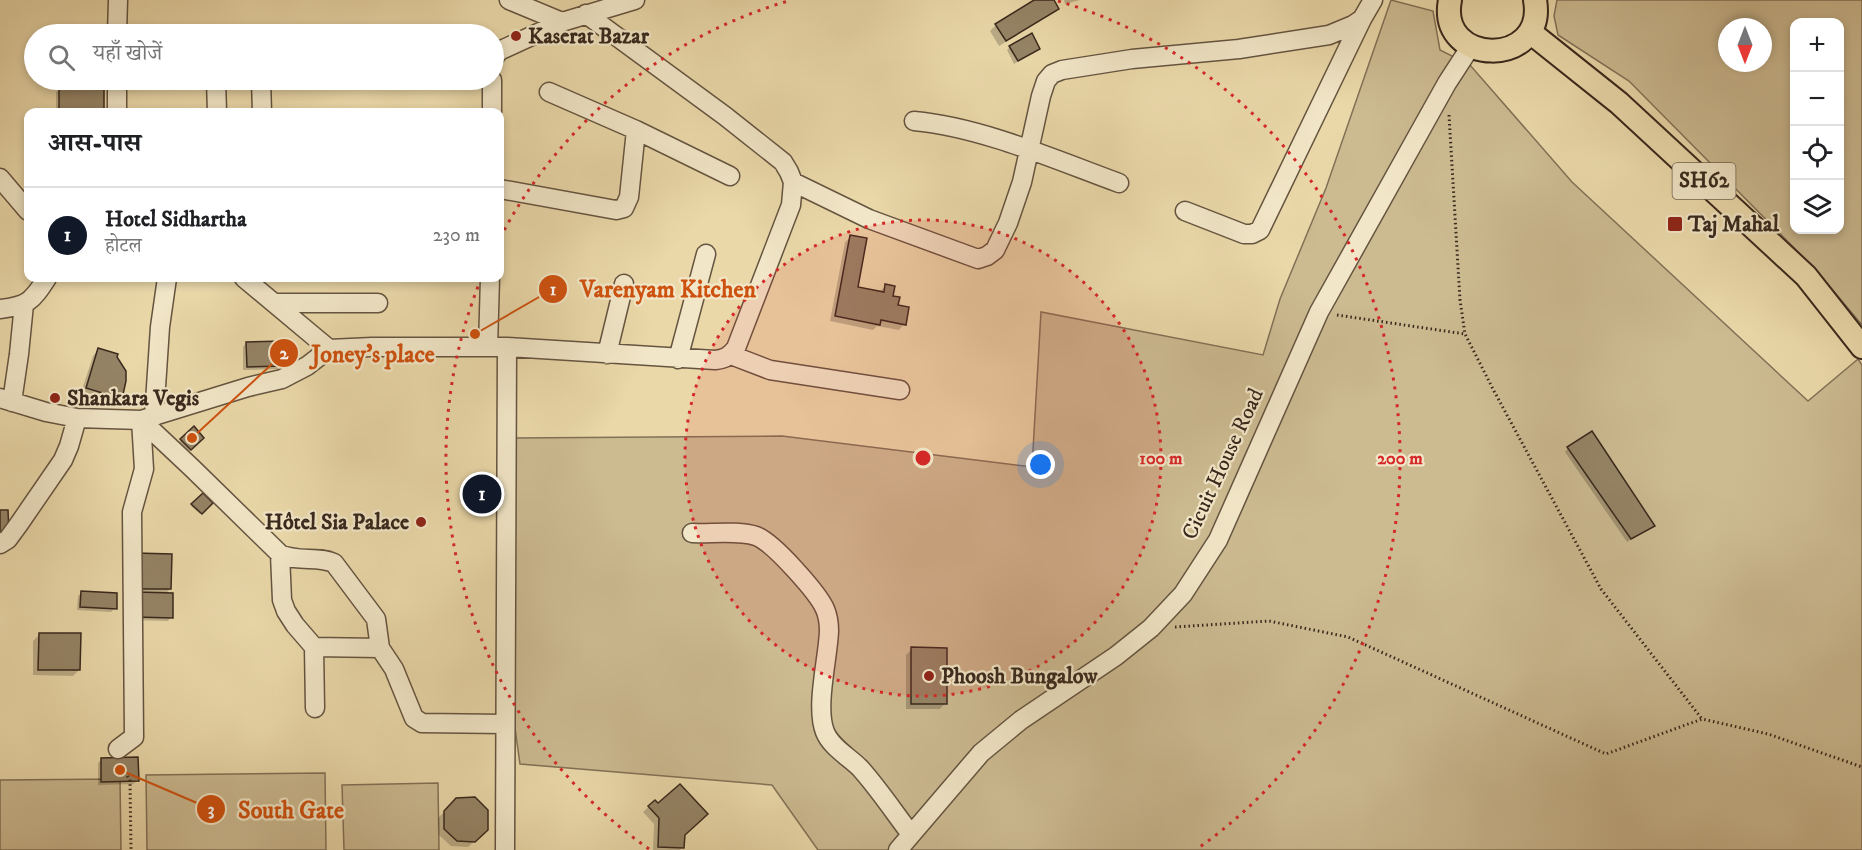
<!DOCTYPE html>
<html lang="hi">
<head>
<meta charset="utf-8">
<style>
  body { margin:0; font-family:"IM FELL DW Pica","Noto Serif Devanagari",serif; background:#f2f2f2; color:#202124 }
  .controls { position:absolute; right:18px; top:18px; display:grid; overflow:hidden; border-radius:12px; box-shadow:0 3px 9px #0003 }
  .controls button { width:54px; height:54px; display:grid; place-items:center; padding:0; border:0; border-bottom:2px solid #e0e0e0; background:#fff; color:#202124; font:30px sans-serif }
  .compass { position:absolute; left:1718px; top:18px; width:54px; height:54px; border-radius:50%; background:#fff; box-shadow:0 3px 9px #0003; rotate:180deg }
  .you { position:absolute; left:1041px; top:465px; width:21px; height:21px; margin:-15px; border:4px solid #fff; border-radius:50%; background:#1a73e8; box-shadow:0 0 0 9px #1a73e833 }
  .badge { display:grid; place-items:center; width:39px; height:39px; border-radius:50%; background:#111827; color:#fff; font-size:20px; font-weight:700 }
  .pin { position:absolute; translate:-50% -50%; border:3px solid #fff; box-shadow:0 2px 6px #0006 }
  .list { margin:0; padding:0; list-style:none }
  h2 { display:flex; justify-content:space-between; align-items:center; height:78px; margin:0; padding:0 24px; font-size:26px }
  h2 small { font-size:20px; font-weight:400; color:#757577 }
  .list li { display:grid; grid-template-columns:39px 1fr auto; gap:18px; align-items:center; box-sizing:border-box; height:96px; padding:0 24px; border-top:2px solid #e0e0e0 }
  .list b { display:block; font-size:22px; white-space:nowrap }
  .list p { margin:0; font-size:20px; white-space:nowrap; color:#757577 }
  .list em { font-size:20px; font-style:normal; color:#757577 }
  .icon { flex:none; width:33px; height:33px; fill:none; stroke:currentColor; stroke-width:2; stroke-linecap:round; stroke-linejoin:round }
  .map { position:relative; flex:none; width:1862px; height:850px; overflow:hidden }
  .search { position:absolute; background:#fff; box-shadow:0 3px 9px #0003; left:24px; top:24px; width:480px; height:66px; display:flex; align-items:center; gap:15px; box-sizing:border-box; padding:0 21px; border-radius:33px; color:#757577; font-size:22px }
  .panel { position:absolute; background:#fff; box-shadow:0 3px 9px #0003; left:24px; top:108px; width:480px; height:174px; border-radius:12px }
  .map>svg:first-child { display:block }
  .green { fill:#ccba91; stroke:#827157; stroke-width:1.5; fill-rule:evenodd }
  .shadow { fill:#0003 }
  .building { fill:#958466; stroke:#39281d; stroke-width:1.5 }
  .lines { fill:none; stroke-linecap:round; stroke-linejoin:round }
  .minor-casing { stroke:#655440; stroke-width:21 }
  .major-casing { stroke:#39281d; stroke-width:26 }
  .path { stroke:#39281d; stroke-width:3; stroke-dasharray:1.5 3; stroke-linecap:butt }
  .minor { stroke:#f1e6c7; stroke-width:18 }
  .major { stroke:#ead8a9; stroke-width:22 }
  .ring { fill:none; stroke:#d62828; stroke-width:3; stroke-dasharray:3 6 }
  .poi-dot { fill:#8f2418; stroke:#f1e6c7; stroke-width:2 }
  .labels { text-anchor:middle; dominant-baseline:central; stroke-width:4.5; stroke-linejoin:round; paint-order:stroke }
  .shield { fill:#f1e6c7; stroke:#706150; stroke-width:1.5 }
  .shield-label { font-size:21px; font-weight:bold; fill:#39281d }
  .poi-label { font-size:22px; font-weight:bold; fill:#39281d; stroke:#f1e6c7; text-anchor:start }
  .street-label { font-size:22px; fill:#39281d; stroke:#f1e6c7 }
  .centre { fill:#d62828; stroke:#f1e6c7; stroke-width:3 }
  .ring-label { font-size:18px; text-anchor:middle; font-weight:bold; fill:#d62828; stroke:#f1e6c7; stroke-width:4.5; stroke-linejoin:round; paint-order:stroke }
  .leader { fill:none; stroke:#ce520f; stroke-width:2 }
  .callout-dot { fill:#ce520f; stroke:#f1e6c7; stroke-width:2 }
  .mark-label { font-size:18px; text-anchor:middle; font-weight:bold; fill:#fff }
  .callout-label { font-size:24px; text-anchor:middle; font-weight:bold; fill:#ce520f; stroke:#f1e6c7; stroke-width:4.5; stroke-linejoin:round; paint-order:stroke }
</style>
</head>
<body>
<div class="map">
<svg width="1862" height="850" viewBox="0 0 1862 850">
  <rect width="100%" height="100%" fill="#ead8a9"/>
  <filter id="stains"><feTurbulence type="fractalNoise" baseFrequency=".00333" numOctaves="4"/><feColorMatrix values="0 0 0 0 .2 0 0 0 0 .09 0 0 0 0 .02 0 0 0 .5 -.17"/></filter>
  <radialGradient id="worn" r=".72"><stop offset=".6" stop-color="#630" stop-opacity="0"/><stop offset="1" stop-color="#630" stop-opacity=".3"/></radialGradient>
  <path class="green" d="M1391,0L1433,11L1440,50L1470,65L1572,182L1808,401L1858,359L1862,365V850H818L772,785L520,764L514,721V438L782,436L1032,467L1041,312L1263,355L1280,299L1326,188Z
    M1557,0H1862V325L1815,269L1629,81L1558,35L1554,16ZM1794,22H1840V230H1794ZM1727,27H1763V63H1727Z
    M325,773L326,850H147L146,775Z
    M120,779L121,850H0V780Z
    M438,783L439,850H344L342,785Z"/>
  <path class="shadow" d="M1037,0H1052L1057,9L1051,14L999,46L990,31L996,25Z
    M1064,0H1080L1065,4Z
    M1010,47L1038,49L1014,64L1007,50Z
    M60,89L103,110L100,112H56V92Z
    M851,237L856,288L880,291L886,286L904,324L899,330L877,326L873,330L830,321L845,242Z
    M246,343L282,365L278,369L243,370V347Z
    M98,350L115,357L120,398L115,404L81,393L93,356Z
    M194,428L202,438L187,453L178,443Z
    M1568,448L1653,525L1627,542L1565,452Z
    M203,495L211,503L200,514L191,506Z
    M170,555V589L165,594L171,617L168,621L132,620L133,597Z
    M82,592L115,608L111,612L77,610L78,596Z
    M39,635L79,670L73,676L33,675V641Z
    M912,649L945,703L940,709H906V655Z
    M102,759L137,781L133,784L98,785V763Z
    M457,799L487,829L468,847L451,846L439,835L438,818Z
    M654,802L683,835V847L680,850H653L654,824L643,812Z"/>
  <path class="building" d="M1034,0H1054L1059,9L1006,41L995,24Z
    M1032,33L1040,49L1018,61L1009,46Z
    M59,87H104V111L59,110Z
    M69,111H102V112H69Z
    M850,235L867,238L858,287L884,292L885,284L895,286L893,296L900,297L898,305L909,307L906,325L881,320L880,325L835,316Z
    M283,341L284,366L247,367L246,342Z
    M98,348L118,354L117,357L126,371V381L122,399L86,388Z
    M194,426L204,438L191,450L180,439Z
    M1592,431L1655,526L1631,539L1567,447Z
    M203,493L213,503L202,514L191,504Z
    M0,510H8L9,534H0Z
    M135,553L172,554L171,589H135Z
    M81,591L117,593V609L80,607Z
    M136,592L173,593V618L135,617Z
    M39,633H81L80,670H38Z
    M911,647L947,648V704H911Z
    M138,757L139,781L101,782V758Z
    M680,784L708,814L685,835L684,848L658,847L659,818L648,806L655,800L658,803Z
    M475,797L488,810V830L475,842L457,841L444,829V811L456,798Z"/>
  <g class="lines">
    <g class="minor-casing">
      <path id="minor" d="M509,0L562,22
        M117,34L118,0
        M494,58L499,51L562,22L635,0
        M117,80V112
        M216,80L217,112
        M261,80L262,112
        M492,80V112
        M549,92L636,130L730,176
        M914,121C981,127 1056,160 1119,183
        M0,178L28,211
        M793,182L869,219L978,259L987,256L995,250L1008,223L1022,182L1041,96L1046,81L1052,74L1062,70L1132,59L1239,49L1329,35L1353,25L1362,19L1373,0
        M500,189L616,210L624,208L629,197L636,130
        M1185,211L1244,234H1252L1260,230L1362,19
        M244,278L329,349
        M276,303H378
        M0,309C28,306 32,301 47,278
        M488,347L490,278
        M607,354L624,284
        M731,355L770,370L900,390
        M678,359L706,254
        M0,398L46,412L77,418L141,420L248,387L282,379L307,366L329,349L372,347H507L715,360C725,359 730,356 736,348L791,205L793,182L789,172L783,162L725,116L586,14
        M12,402L19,354L24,304
        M154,417L160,327L167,278
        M141,420L192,468L280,554C300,563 316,555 334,563L376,619L380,648L394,669L414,718L422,723L505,724
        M692,533C710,534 739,530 756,536C773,542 818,593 825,609C828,616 829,624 829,631C828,659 815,707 825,732C831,747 849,757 860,768C878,788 894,812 910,833
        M0,544L8,539L19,524L63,460L69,446L77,418
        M280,554L282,600L286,611L295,625L314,647L315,708
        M314,647L380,648
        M118,749L134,737L132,512L144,469L141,420
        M505,850L507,347
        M898,850L981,753L1021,720L1116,656L1151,628L1183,594L1218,540L1319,312L1447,83L1471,46"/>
    </g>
    <g class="major-casing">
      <path id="major" d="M1450,0C1437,67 1547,68 1535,0
        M1530,32L1619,103L1806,276L1862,347"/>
    </g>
    <path class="path" d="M1449,115L1460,300L1465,334L1494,391L1601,589L1702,719
      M1337,315L1465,334
      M1175,627L1269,621L1348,637L1606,754L1702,719L1768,734L1862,767
      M121,764L130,781L131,850"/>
    <use href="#minor" class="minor"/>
    <use href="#major" class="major"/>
  </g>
  <circle cx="923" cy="458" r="238" fill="#d62828" fill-opacity=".12"/>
  <g class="ring">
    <circle cx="923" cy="458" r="238"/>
    <path d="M649 849A477 477 0 0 1 481 279M500 238A477 477 0 0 1 788 1M1058 1A477 477 0 0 1 1197 849"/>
  </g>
  <g class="poi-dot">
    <circle cx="516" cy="36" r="6"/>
    <rect x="1667" y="216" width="16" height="16" rx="3"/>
    <circle cx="55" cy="398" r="6"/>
    <circle cx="421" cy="522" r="6"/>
    <circle cx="929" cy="676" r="6"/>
  </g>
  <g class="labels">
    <rect class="shield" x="1672.5" y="163" width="63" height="36" rx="4.5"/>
    <g class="shield-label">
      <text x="1704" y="181">SH62</text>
    </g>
    <g class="poi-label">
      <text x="528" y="36">Kaserat Bazar</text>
      <text x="1688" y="224">Taj Mahal</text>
      <text x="67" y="398">Shankara Vegis</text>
      <text x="409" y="522" text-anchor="end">Hôtel Sia Palace</text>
      <text x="941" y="676">Phoosh Bungalow</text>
    </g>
    <g class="street-label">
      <text transform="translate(1223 464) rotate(-65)">Cicuit House Road</text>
    </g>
  </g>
  <circle cx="923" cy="458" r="9" class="centre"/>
  <g class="ring-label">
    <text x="1161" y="464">100 m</text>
    <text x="1400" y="464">200 m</text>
  </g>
  <path class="leader" d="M475 334L553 289M192 438L284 353M120 770L211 809"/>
  <g class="callout-dot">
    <circle cx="475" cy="334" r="6"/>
    <circle cx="192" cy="438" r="6"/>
    <circle cx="120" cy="770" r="6"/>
    <circle cx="553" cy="289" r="15"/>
    <circle cx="284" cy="353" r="15"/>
    <circle cx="211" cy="809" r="15"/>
  </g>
  <g class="mark-label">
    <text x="553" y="295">1</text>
    <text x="284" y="359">2</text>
    <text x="211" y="815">3</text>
  </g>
  <g class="callout-label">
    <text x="668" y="297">Varenyam Kitchen</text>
    <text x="373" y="362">Joney's place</text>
    <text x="291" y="818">South Gate</text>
  </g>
  <rect width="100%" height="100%" filter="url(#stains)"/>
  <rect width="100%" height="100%" fill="url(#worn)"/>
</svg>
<div class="controls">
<button>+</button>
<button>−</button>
<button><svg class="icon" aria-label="locate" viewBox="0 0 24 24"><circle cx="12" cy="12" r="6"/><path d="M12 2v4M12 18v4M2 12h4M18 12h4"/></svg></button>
<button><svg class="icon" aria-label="layers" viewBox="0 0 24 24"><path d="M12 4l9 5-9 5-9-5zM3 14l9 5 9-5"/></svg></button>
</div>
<svg class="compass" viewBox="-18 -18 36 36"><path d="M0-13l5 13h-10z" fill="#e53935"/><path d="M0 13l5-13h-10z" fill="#757577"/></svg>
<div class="you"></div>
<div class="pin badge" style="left:482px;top:494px">1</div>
<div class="search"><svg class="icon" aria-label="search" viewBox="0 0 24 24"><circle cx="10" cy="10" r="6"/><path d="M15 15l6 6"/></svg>यहाँ खोजें</div>
<section class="panel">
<h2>आस-पास<small></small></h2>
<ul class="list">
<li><span class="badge">1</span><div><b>Hotel Sidhartha</b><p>होटल</p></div><em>230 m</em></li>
</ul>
</section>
</div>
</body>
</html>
